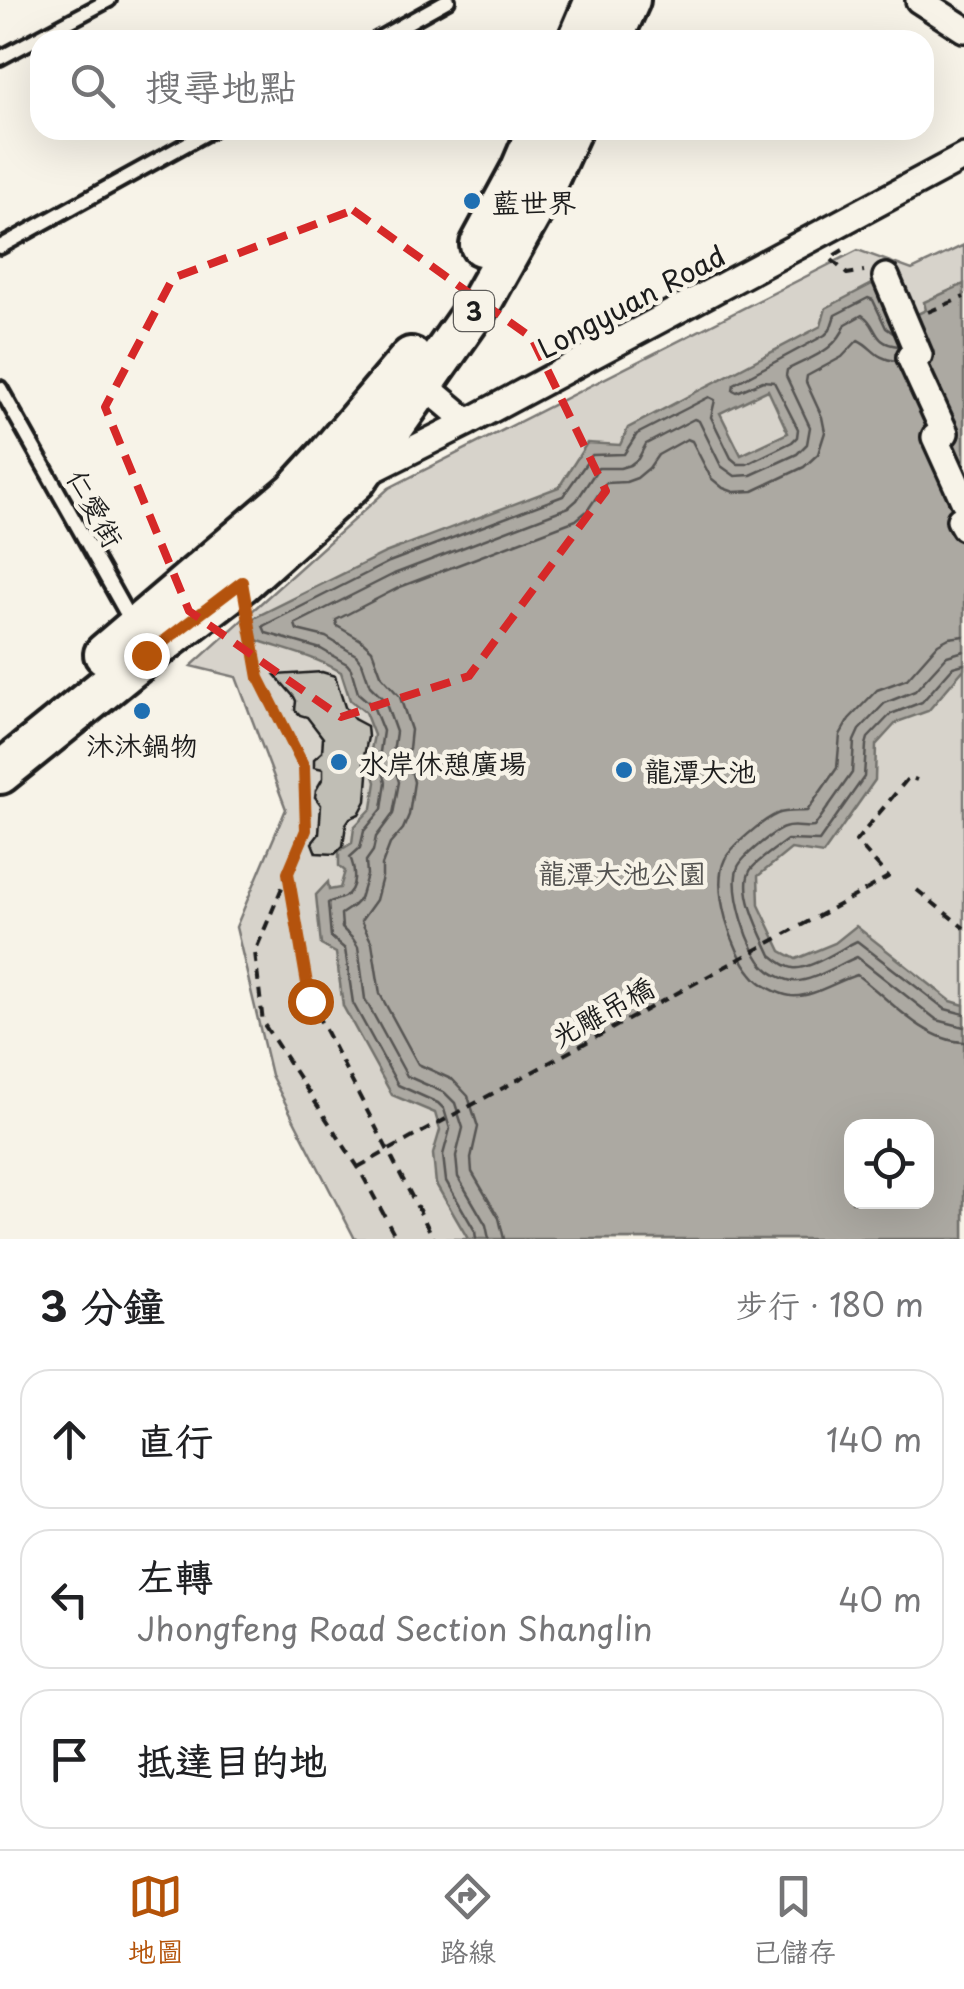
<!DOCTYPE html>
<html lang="zh-TW">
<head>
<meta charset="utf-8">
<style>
  body { margin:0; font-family:"Playpen Sans","LXGW WenKai TC",sans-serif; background:#f2f2f2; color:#202124 }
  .controls { position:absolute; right:30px; bottom:30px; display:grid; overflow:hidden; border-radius:20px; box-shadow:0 10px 40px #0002 }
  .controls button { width:90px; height:90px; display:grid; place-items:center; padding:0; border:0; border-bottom:2px solid #e0e0e0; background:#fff; color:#202124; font:50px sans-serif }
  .stop { position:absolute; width:30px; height:30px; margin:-22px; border:8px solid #b45309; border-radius:50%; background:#fff }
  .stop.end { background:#b45309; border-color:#fff; box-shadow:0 2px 10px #0008 }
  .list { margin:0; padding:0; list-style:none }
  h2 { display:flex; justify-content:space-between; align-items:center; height:130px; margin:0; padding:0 40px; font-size:42px }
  h2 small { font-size:32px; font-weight:400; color:#757577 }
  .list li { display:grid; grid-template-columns:65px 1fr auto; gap:30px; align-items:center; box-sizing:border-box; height:140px; margin:0 20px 20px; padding:0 20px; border:2px solid #e0e0e0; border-radius:30px }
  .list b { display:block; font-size:38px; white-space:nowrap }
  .list p { margin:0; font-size:32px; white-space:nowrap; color:#757577 }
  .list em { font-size:32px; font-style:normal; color:#757577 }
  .icon { flex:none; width:55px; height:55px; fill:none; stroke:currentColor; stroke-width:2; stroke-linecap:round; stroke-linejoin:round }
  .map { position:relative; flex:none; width:964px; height:1239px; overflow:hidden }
  .search { position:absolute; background:#fff; box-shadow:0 10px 40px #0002; left:30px; right:30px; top:30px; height:110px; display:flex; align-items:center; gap:25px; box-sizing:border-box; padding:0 35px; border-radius:30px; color:#757577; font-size:38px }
  .sheet { height:610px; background:#fff }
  nav { display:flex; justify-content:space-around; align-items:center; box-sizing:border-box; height:140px; border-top:2px solid #e0e0e0; background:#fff; font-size:28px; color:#757577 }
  nav a { display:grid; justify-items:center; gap:5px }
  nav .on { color:#b45309 }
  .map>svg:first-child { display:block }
  .green { fill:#d7d3cb; stroke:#7a7874; stroke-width:2.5; fill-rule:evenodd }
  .water { fill:#aca9a2; stroke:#72716c; stroke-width:2.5; fill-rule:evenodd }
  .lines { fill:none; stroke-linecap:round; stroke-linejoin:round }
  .shore { stroke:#565452; stroke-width:2.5 }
  .building { fill:#c0beb5; stroke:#1c1c1c; stroke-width:2.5 }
  .lane-casing { stroke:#1c1c1c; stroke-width:20 }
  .street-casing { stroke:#1c1c1c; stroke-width:32 }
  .primary-casing { stroke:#1c1c1c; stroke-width:48 }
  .path { stroke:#1c1c1c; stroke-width:4; stroke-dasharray:10 8; stroke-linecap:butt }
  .lane { stroke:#f7f3e8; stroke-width:12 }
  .street { stroke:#f7f3e8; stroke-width:25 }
  .primary { stroke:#f7f3e8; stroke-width:40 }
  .path-bridge { stroke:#1c1c1c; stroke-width:4; stroke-dasharray:10 8; stroke-linecap:butt }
  .route { stroke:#b45309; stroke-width:12 }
  .marked { fill:none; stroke:#d62828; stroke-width:8; stroke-dasharray:20 12; stroke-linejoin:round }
  .poi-dot { fill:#1f6fb2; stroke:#f7f3e8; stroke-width:4 }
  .labels { text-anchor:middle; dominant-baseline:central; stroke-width:9; stroke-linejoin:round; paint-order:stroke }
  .shield { fill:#f7f3e8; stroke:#5e5c59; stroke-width:2.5 }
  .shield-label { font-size:25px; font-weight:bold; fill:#1c1c1c }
  .poi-label { font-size:28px; fill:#1c1c1c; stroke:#f7f3e8; text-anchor:start }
  .street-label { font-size:28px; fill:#1c1c1c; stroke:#f7f3e8 }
  .park-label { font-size:28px; fill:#545351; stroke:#f7f3e8 }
</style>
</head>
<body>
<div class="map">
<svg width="964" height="1239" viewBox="0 0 964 1239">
  <rect width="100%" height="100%" fill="#f7f3e8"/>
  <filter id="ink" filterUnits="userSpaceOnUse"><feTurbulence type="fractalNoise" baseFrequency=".01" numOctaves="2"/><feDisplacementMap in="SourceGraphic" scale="20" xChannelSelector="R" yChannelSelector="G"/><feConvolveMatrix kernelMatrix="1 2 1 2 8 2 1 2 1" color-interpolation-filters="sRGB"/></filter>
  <g filter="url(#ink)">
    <path class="green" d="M964,245V1239H355L271,1075L236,927L286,809L236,677L191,666L389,488L858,250L912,270ZM852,1126H926V1202H852Z"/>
    <path class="water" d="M876,282L896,324L926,310L924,302L964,284V669L928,711L897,722L876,745L875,780L823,854L791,849L758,876L759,905L781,951L796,959L835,943L856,926L951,1001L964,1005V1239H468L436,1184L433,1154L440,1130L435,1113L392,1095L343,1006L336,953L321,945L316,895L328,882L329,890L340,888L345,871L339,866V851L352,843L354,827L372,808L376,782L369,760L374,735L365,712L350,700L341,672C314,656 285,650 256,640L250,620L385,553L559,487L587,443L620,445L628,428L821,326L826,308ZM768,390L788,433L741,455L720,413ZM852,1126H926V1202H852Z"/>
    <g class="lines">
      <path class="shore" d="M964,636L949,638L938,644L907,679L877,690L849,719L840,735L837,768L807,811C798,812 787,810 777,814C763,820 732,846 725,859C711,888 732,951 752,974C760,985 778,994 791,996C813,998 836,981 857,975C888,998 924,1041 964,1042
        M964,651L947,656L915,691L885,703L859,730L854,741L852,773L814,827C805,829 794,824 784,828C774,831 742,857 738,867C729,890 749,952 766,968C772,974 785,980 793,981C811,983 841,963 857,957L937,1020L964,1027
        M964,664L953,667L922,702L891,714L868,738L866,745L864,777L819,841L787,840C778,847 755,862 750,871C739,893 762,935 771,955C777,960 785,967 793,968C809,971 843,947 857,941L945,1009L964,1014
        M476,1239L475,1231L446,1181L443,1155L450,1129L444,1109L438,1103L398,1085L353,1003L345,949L331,937L328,903C333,900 339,900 344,897C358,889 355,868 350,857L360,848L364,831L382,809L386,782L379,759L383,731L373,706L358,693L351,669L347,664L321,649L266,633L263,626L389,562L563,496L592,455L624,454L637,434L709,397L715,400L711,417L731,458L738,464H747L792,442L797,437L798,429L774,382L763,381L737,392L733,390L734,384L825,335L830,330L835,315L868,298L873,300L886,328L893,333
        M489,1239L486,1225L458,1177L456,1156L463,1128L455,1103L445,1093L407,1076L365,999L358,947L353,939L342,928L341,914L353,906L360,899L367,875L366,861L373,851L376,837L393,814L399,782L392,759L396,732L385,701L370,686L362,663L356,655L326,637L297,630L295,624L394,574L569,507L577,500L598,468H620L630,465L638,459L646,444L694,419L699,421L721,466L735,476L751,475L797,454L807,444L810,427L786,376L787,370C811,357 836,351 846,324L862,315C879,325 871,344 899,346
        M504,1239L499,1218L472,1172L471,1158L478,1127L468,1096L453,1080L418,1064L380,994L372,943L361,921L376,900L382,877V865L390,844L403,829L409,815L414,782L408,758L411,730L400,697L382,677L372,650L361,640L337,626L336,620L400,587L576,520L587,511L606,483L626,482L637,478L649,468L658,455L687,439L692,441L711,478L723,488L734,492L753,491L804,467L818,454L825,432L822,417L806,382L807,376L842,357L858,340C873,347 875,359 896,361"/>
    </g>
    <path class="building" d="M322,672L335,676L345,707L354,719L367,726L368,737L363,761L368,775L366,801L359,814L350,818L346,824L343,846L335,854L316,853L312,843L319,834L321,805L315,797L316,790L323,778V769L314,767V759L322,752L323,738L307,717L300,715L295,710L296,701L294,697L275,675Z"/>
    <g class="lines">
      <g class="lane-casing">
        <path id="lane" d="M376,40L448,0
          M0,58L109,0
          M0,247L212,130
          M0,388L133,625"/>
      </g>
      <g class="street-casing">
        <path id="street" d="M919,0L964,29
          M886,277L919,355L910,357L945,433L935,437L964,501
          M423,384L468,422
          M364,474L468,422L964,157
          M964,518L960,520L964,527"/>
      </g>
      <g class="primary-casing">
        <path id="primary" d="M579,40L596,0
          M611,40L629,0
          M481,245L521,171L536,136
          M105,654L295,492L328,456L411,358
          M0,773L146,655L242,582L356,479L482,300L538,200L570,130"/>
      </g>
      <path class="path" d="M843,250L830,258L847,274L864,271
        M928,312L964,297
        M248,616L259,678L304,767L306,830L255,952L263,1023L358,1167L397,1239
        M288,873L310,1001L434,1239
        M866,890L888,877L856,841L909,777L917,780
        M917,890L964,928"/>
      <use href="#lane" class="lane"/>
      <use href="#street" class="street"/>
      <use href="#primary" class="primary"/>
      <path class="path-bridge" d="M358,1167L866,890"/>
    </g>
  </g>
  <g class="lines" filter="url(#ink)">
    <path class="route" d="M146,655L242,582L259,678L304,767L306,830L288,873L310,1001"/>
  </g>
  <path class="marked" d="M353,210L532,338L606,491L469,676L341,717L189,611L105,407L173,278Z"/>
  <g class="poi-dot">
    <circle cx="472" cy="201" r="10"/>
    <circle cx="142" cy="711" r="10"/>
    <circle cx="339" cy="762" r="10"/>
    <circle cx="624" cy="770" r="10"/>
  </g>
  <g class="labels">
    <rect class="shield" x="454" y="291" width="40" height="40" rx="8"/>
    <g class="shield-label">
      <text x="474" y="311">3</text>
    </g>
    <g class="poi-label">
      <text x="492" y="201">藍世界</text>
      <text x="142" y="744" text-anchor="middle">沐沐鍋物</text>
      <text x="359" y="762">水岸休憩廣場</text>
      <text x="644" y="770">龍潭大池</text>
    </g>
    <g class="street-label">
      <text transform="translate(631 301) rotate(-28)">Longyuan Road</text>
      <text transform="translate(96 508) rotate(61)">仁愛街</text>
      <text transform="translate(602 1011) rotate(-29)">光雕吊橋</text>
    </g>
    <g class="park-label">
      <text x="622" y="872">龍潭大池公園</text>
    </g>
  </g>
</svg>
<div class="controls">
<button><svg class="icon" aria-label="locate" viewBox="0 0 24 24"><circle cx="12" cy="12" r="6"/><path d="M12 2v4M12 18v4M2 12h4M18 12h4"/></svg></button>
</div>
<div class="stop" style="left:310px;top:1001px"></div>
<div class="stop end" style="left:146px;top:655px"></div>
<div class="search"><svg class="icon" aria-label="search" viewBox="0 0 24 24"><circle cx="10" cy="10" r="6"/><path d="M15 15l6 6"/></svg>搜尋地點</div>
</div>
<section class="sheet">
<h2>3 分鐘<small>步行 · 180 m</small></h2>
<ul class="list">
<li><svg class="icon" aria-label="ahead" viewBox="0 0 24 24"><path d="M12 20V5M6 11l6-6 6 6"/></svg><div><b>直行</b></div><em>140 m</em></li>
<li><svg class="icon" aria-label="left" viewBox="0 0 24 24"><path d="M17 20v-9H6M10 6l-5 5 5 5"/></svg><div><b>左轉</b><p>Jhongfeng Road Section Shanglin</p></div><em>40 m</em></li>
<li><svg class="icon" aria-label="arrive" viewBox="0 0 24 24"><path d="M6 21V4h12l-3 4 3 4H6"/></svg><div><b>抵達目的地</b></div></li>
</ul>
</section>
<nav>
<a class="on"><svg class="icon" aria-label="map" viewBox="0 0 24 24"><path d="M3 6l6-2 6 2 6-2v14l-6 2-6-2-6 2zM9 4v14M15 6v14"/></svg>地圖</a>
<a><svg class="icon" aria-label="directions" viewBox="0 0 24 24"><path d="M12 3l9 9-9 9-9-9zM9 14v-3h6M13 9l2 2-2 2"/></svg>路線</a>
<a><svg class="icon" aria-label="saved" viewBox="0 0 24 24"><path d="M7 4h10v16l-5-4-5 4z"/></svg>已儲存</a>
</nav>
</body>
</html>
